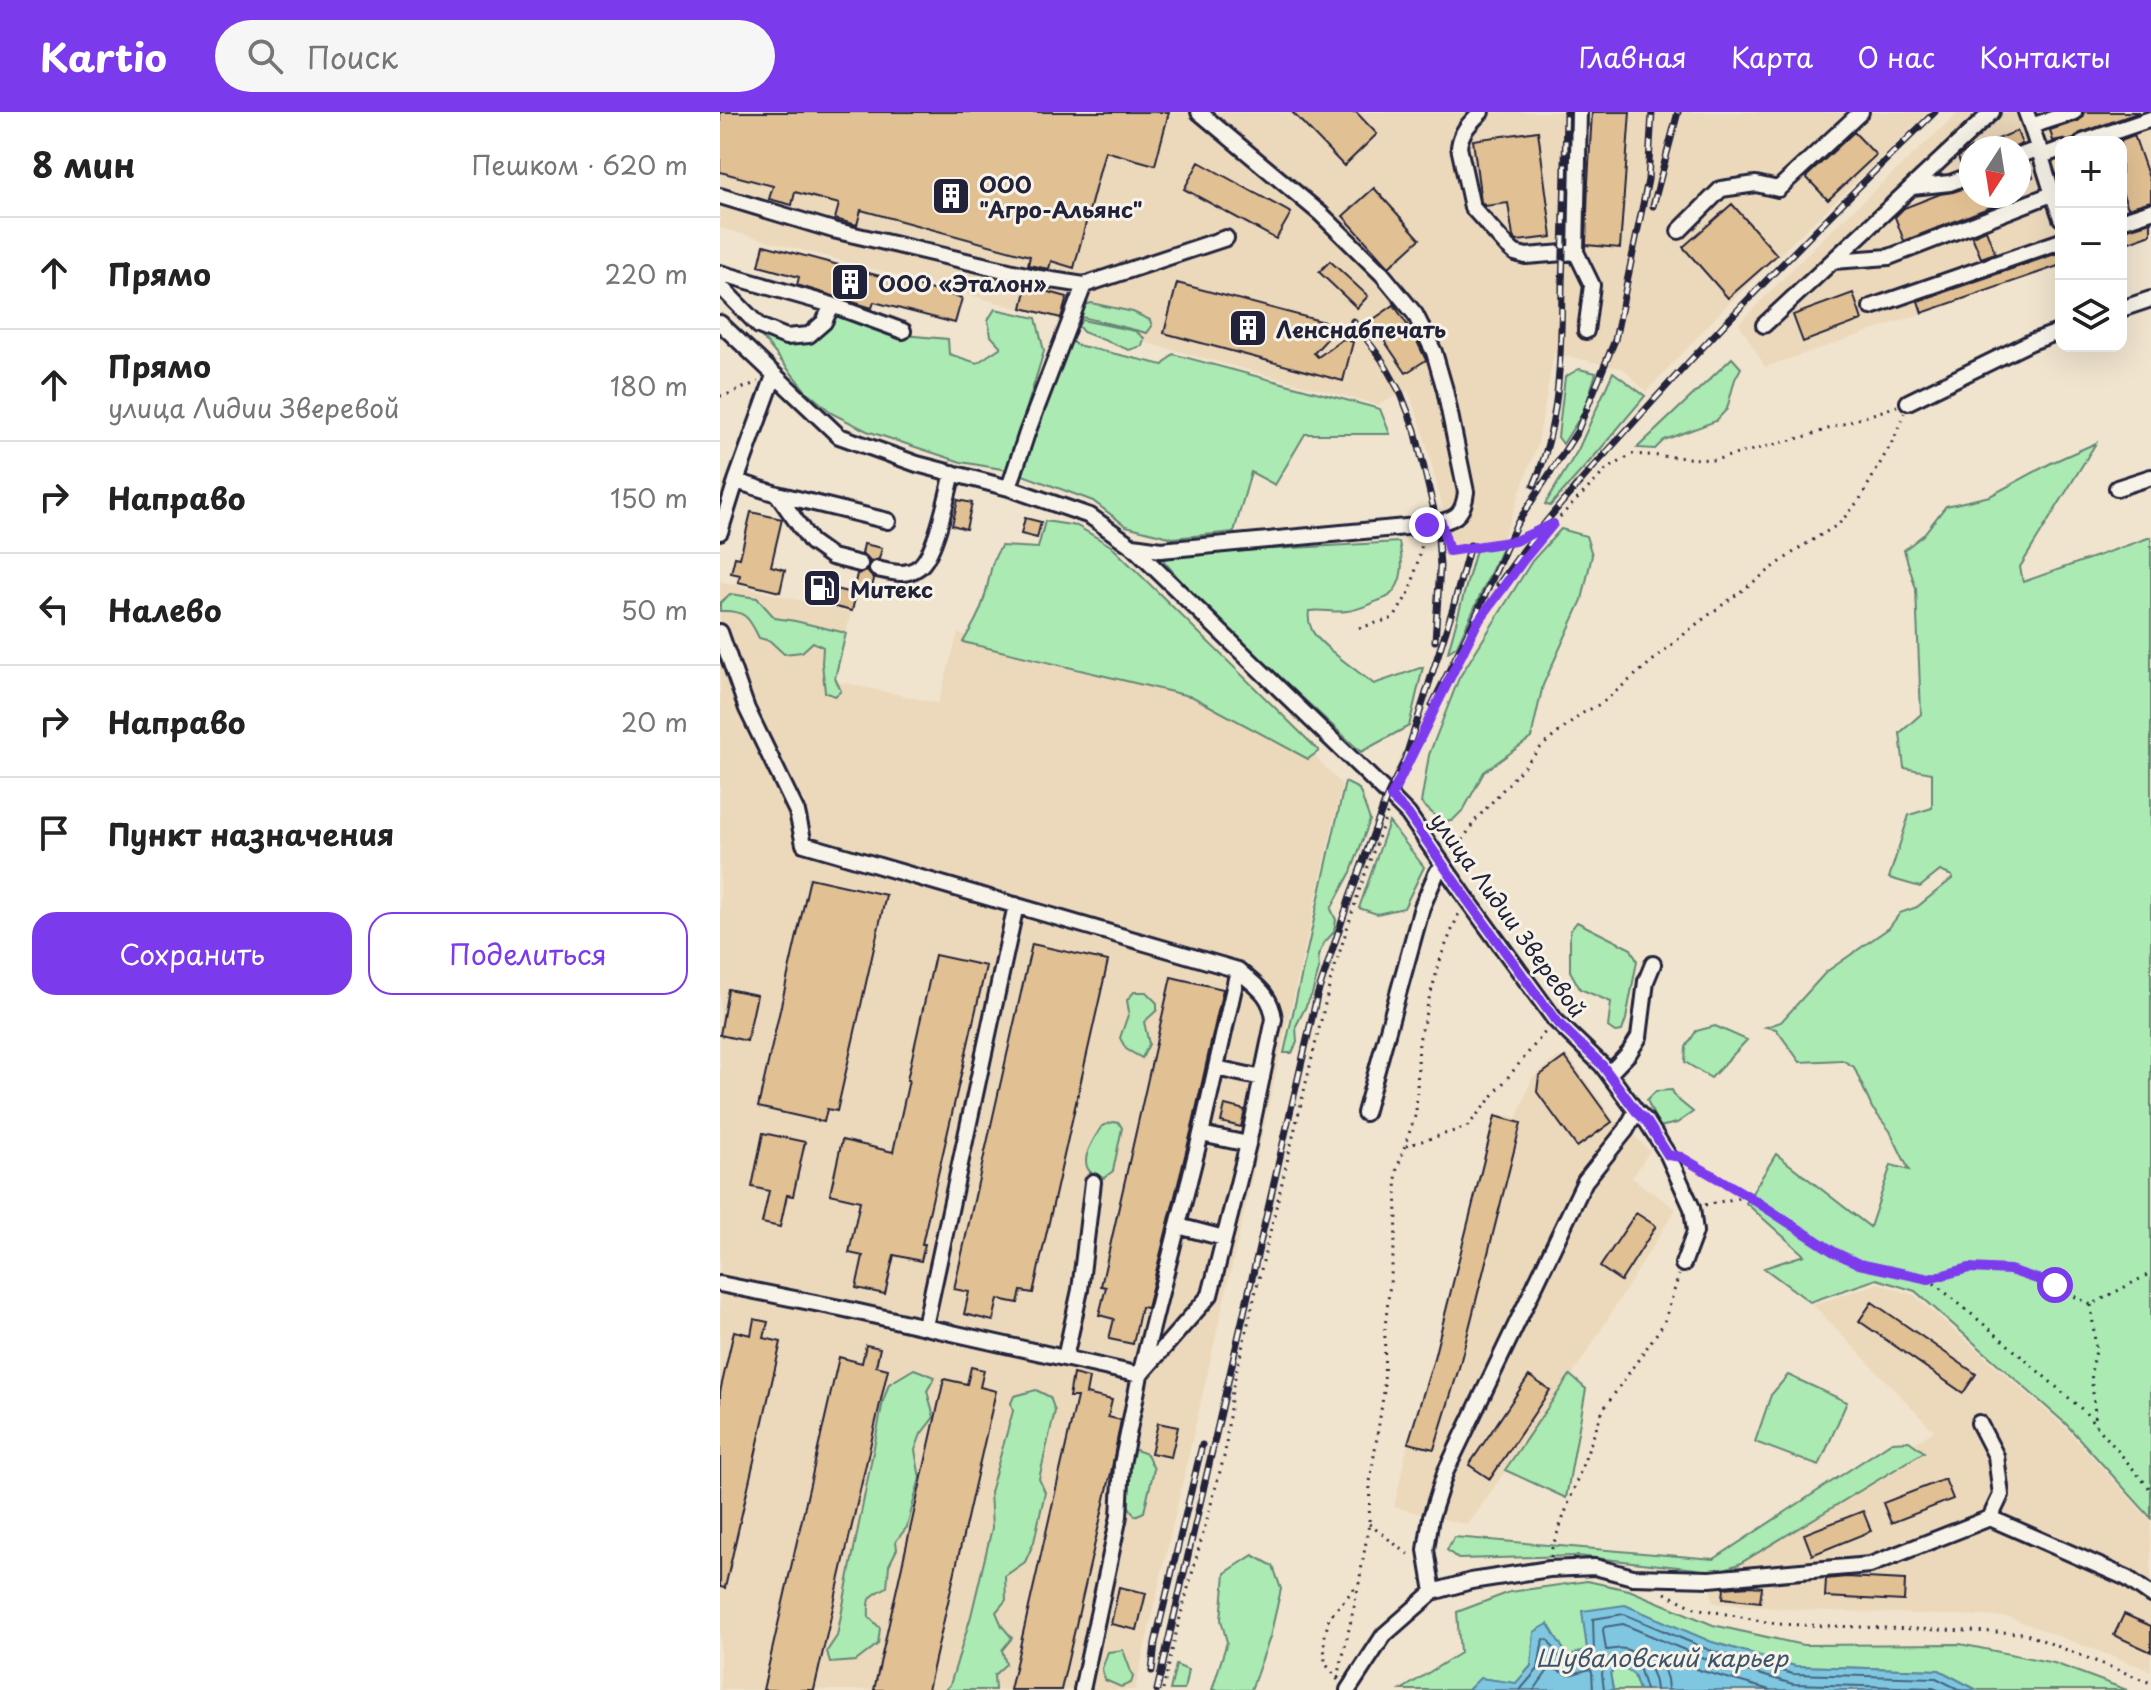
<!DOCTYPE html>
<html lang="ru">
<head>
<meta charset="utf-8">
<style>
  body { margin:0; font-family:"Playpen Sans",sans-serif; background:#f6f6f6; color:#222 }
  .controls { position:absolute; right:24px; top:24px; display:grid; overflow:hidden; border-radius:16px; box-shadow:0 8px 32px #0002 }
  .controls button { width:72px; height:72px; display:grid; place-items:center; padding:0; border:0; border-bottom:2px solid #e0e0e0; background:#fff; color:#222; font:40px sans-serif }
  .compass { position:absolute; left:1239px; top:24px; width:72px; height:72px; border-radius:50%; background:#fff; box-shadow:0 8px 32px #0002; rotate:192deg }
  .stop { position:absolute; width:24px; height:24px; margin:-18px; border:6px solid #7c3aed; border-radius:50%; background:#fff }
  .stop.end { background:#7c3aed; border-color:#fff; box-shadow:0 2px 8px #0008 }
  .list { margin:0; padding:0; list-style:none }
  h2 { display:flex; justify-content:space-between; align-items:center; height:104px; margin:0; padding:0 32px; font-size:34px }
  h2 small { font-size:26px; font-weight:400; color:#767676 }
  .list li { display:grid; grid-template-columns:52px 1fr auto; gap:24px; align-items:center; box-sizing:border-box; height:112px; padding:0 32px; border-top:2px solid #e0e0e0 }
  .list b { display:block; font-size:30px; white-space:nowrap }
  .list p { margin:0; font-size:26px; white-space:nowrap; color:#767676 }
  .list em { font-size:26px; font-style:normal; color:#767676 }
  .actions { display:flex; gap:16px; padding:24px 32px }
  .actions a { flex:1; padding:18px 0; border:2px solid #7c3aed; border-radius:24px; text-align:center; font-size:28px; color:#7c3aed }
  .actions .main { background:#7c3aed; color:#fff }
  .icon { flex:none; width:44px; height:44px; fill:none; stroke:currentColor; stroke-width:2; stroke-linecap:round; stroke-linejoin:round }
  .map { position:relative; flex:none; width:1431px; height:1578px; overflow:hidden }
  header { display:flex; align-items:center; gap:48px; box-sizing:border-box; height:112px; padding:0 40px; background:#7c3aed; color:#fff }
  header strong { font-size:38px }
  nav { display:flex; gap:44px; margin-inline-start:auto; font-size:28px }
  .search { width:560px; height:72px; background:#f6f6f6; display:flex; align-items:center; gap:20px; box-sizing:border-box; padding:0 28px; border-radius:44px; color:#767676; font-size:30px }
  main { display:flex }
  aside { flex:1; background:#fff }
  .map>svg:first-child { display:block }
  .built { fill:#ecd9bc; fill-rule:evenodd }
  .green { fill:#abeab2; stroke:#668676; stroke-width:2 }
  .water { fill:#7fc7e0; stroke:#5a859e; stroke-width:2 }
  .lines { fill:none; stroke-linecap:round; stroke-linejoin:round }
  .shore { stroke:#47647d; stroke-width:2 }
  .building { fill:#e1c093; stroke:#22223b; stroke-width:2 }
  .minor-casing { stroke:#22223b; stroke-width:20 }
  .path { stroke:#22223b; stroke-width:3; stroke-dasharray:2 6; stroke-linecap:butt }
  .minor { stroke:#f7f3e8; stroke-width:14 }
  .rail-casing { stroke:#22223b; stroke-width:7 }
  .rail { stroke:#f7f3e8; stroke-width:4; stroke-dasharray:12; stroke-linecap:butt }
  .route { stroke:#7c3aed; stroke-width:10 }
  .labels { text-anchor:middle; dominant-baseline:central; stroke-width:6; stroke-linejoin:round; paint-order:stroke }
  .poi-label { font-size:22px; font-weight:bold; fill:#22223b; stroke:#f7f3e8; text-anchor:start }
  .street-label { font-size:22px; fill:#22223b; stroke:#f7f3e8 }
  .water-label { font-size:24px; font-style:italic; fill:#3e546d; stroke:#f7f3e8 }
</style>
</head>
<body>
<header>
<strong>Kartio</strong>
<div class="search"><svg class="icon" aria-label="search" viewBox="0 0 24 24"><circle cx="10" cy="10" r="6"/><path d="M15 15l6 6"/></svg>Поиск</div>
<nav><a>Главная</a><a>Карта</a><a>О нас</a><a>Контакты</a></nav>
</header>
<main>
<aside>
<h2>8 мин<small>Пешком · 620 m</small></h2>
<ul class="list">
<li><svg class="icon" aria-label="ahead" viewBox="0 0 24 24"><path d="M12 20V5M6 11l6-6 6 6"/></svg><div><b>Прямо</b></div><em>220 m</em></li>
<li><svg class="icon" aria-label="ahead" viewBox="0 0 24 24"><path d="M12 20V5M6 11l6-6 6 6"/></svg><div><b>Прямо</b><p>улица Лидии Зверевой</p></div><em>180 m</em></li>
<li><svg class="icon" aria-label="right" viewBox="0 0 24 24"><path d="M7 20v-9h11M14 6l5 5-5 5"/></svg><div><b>Направо</b></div><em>150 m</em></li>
<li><svg class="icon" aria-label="left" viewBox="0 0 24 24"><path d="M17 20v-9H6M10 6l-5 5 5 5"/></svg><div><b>Налево</b></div><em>50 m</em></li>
<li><svg class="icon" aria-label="right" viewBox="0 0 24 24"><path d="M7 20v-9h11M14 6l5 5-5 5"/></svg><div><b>Направо</b></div><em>20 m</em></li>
<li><svg class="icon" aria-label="arrive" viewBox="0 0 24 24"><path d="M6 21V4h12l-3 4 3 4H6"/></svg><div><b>Пункт назначения</b></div></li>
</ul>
<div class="actions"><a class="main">Сохранить</a><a>Поделиться</a></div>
</aside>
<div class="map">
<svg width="1431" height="1578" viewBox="0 0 1431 1578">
  <rect width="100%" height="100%" fill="#f0e4ce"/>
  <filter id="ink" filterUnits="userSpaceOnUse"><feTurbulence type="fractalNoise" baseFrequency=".0125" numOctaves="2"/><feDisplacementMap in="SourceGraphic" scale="16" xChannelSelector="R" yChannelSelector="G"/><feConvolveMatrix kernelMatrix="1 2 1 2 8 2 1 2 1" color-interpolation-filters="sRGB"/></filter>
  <g filter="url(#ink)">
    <path class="built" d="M0,0H1209L1008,192L926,280L903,257L834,241L818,331L782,430L733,435L701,313L688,279L658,293L0,116Z
      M1239,0H1431V123L1401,133V30H1341V154L1045,255L1019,211L1104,125ZM1251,36H1299V84H1251Z
      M0,469L131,501L115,569L218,591L238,521L477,581L596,645L622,673L415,1578H0Z
      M838,945H849L899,1015L915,1024L930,1039L912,1066L956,1097L862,1248L748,1413L674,1395L688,1331L713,1250L776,1001L797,1006L812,966Z
      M1158,1171L1194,1183L1344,1314L1431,1409V1559L1288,1505L1079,1498L993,1491L988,1456L1214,1319L1093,1193Z"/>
    <path class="green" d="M371,191L413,200L430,208L432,214L427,221L358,204L361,195Z
      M275,197L316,206L324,239L288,358L241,350L147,319L113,302L85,278L41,224C60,229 84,237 100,223C107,218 110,207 114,200L183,223L228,227L229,242L257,251L281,235L271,224L268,208Z
      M362,208L415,219L424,226L422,234L409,238L363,220L358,214Z
      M347,227L357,233L443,253L453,242L660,297L670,322H585L555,373L531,360L514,420L453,426L406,414L373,389L300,362Z
      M1012,246L1021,256L1015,267L1007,297L996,309L944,328L935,337L917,336Z
      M859,257L876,261L864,299L843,332L838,325L845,265Z
      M893,260L925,284L878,340L830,394L825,392L858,338Z
      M1376,331L1300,455L1303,470L1431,425V1406L1346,1312L1195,1179L1157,1167L1090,1190L1044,1156L1084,1143L1026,1091L1056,1042L1150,1115L1171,1053L1189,1058L1170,1019L1152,996L1134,955L1122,948L1080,950L1056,917L1046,915L1061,910L1106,860L1169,816L1180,801L1197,795L1233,766L1232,764L1220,759L1200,775L1169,766L1189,703L1212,696V661L1184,656L1180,621L1201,602L1196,477L1184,438L1203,423L1226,394L1270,384L1331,351Z
      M325,409L357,414L391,434L599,639L588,647L473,585L243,530C252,515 261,500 265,483C271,463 269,453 281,434L318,436Z
      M841,417L866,424L872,443L862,488L823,573L811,626L764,660L744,697L732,709L719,707L701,691L709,643L739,566L812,449Z
      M679,430C683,449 685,470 669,484C665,487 656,489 651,492C643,495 636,498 627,499C614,501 602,497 589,499C588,505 589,512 592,518C598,532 640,561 654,572L703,555L689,614L641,640L478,489L442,447L480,441Z
      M783,434L737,534L728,540L756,438Z
      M10,482L37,486L55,506L75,509L126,521L115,566L121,579L115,584L105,580L102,551L103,535L93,530L82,540L64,542L50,529L39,526C29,505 25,498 0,499V491Z
      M625,670L639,677L650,708L631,760L611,797L616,808L614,820L604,831L598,844L599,857L592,882L576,914L577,930L572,941H564Z
      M669,710L704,755L684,796L657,802L639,796Z
      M857,810L911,837L917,849L906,907L902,919L895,920L888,915L891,890L860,877L850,859V819Z
      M414,880H426L437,891V898L424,910L429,932L422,946L406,937L400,926L409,900L407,888Z
      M995,914L1027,928L991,966L965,950L966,935L976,919Z
      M952,978L956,986L973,1000L957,1011L939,1015L927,988L936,979Z
      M393,1010L399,1011L402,1016L393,1059L384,1066C352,1060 370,1032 382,1014Z
      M194,1257L215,1265L207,1279L214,1305L201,1322L195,1338L200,1366L187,1415L176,1429L177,1437L169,1453L167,1475C149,1485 148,1484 149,1505L160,1516L158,1532L136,1549L110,1551L107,1539L117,1524L163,1289L169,1272Z
      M850,1263L866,1277L846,1386L785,1358Z
      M1068,1263L1127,1290L1099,1354L1035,1330L1051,1283Z
      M316,1278L330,1285L335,1299L319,1367L325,1380L314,1430L305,1450L285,1464L286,1488L276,1500L282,1514L292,1526L282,1538L286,1552L274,1563L275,1578H225L230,1573L251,1504L272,1416L270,1380L293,1299L291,1291L294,1284Z
      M1189,1329L1204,1340L1019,1452L993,1461L976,1457L857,1444L738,1447L727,1438L734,1425L994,1447L1172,1330Z
      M416,1338L427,1342L434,1357L424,1400L415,1404L399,1379L411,1340Z
      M533,1443L553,1454L561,1477L550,1525L531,1578H492L507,1530L501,1508L505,1461Z
      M867,1469L909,1478L993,1513L1083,1533L1240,1532L1334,1551L1407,1578H1257L1219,1558L1075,1554L992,1530L867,1537L848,1545L828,1512L811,1554L796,1572L761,1566L748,1578H681L740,1541L737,1500L790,1480Z
      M403,1538L413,1565L411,1571L401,1575L385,1568L382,1557L388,1540Z
      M456,1553L468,1558L464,1578H450Z
      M901,1554L914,1563L919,1578H893L890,1561Z"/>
    <path class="water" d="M905,1493L992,1530L1075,1554L1219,1558L1257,1578H919L914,1563L901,1554L890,1561L893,1578H748L760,1566L796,1571L811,1554L814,1520L828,1512L848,1545L867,1537L862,1499Z"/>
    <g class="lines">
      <path class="shore" d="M800,1578L818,1557L823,1527L828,1528L843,1550C852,1555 868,1548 874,1540L873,1507L904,1502L989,1538L1073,1562L1216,1566L1240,1578
        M814,1578L829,1557L832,1556L849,1563L870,1557L872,1560L873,1578
        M884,1578L882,1562L883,1557L901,1547L920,1558L926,1578
        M936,1578C935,1560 924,1542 905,1537C899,1535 892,1538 886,1538L883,1518L884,1515L903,1512L986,1547L1073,1572L1213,1576L1218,1578
        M948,1578L947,1567L940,1547L943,1543L982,1559L1050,1578"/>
    </g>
    <path class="building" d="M0,0H449L435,53L385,39L354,156L331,149L329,157L308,153L310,144L141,98L137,113L115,107L119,92L75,80L72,93L49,87L53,74L0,60Z
      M572,0H636L657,22L624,54Z
      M872,0H910L900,136L866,133L868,70Z
      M1364,0H1420L1360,21L1354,27L1347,29L1342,27L1333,29L1330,18L1358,9L1362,6Z
      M818,19L832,125L797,129L793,125L788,91L765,94L761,90L753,28Z
      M1297,19L1302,32L1293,36H1256Z
      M1134,20L1156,43L1108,88L1086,65Z
      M1414,23L1431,72V89L1408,96L1401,77V28Z
      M1251,36V53L1242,56L1238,45Z
      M479,50L571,101L556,127L464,77Z
      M1308,51L1313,65L1299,70V54Z
      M1251,74V84H1299L1184,129L1175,105L1184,96L1220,82L1233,80Z
      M654,76L700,127L669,155L623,104Z
      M1012,92L1057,143L1008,186L963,135Z
      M1431,110V122L1401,133V119Z
      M1266,118L1275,141L1261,146L1252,124Z
      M44,133L242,186L235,211L154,190L152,196L77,173L79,165L39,154Z
      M1341,140V153L1202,201L1198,189Z
      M610,149L648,184L637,196L599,160Z
      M457,171L612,212L608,226L594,241L598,245L623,227L633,230L623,269L444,221Z
      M307,174L347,185L341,206L302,196Z
      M1133,181L1142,208L1083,230L1073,203Z
      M674,193L694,223L706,248L686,261L651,209Z
      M238,388L252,391L246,417L232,413Z
      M31,400L62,407L51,454L65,458L60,480L18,470L20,463L11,461L15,445L20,446Z
      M305,406L321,410L317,426L301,422Z
      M144,432L162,436L159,447L150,450L147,445L142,442Z
      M147,459L154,467L150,484L133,479L137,462Z
      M90,471L136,482L132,499L86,488Z
      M90,766L166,783L117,999L107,997L104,1010L38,995Z
      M312,832L388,849L313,1181L301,1179L298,1191L278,1187L273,1209L244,1202L249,1180L234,1177Z
      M215,843L266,854L202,1132H205L201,1149L174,1143L165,1182L136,1176L143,1144L129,1141L140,1089L110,1082L122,1028L173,1040L189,968H187Z
      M451,865L503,877L471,1020L427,1196L421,1195L413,1232L389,1227L394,1207L379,1203L386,1175L381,1174Z
      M8,877L37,883L27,929L0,923Z
      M845,945L892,1010L857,1035L817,980L819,964Z
      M505,993L525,998L521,1015L501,1010Z
      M775,1004L801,1011L739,1256L714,1337L688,1331L713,1250Z
      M43,1021L85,1030L73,1084L67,1083L60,1115L42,1111L49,1079L32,1075Z
      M916,1101L936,1114L901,1169L880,1155Z
      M1152,1190L1256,1262L1243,1281L1139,1209Z
      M34,1207L48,1210L44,1226L61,1230L5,1476L0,1475V1280L14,1219L31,1223Z
      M146,1233L160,1236L156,1254L168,1257L94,1578H43L119,1245L142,1251Z
      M251,1255L264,1258L260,1275L276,1279L208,1578H154L224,1267L247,1272Z
      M353,1262L369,1266L366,1282L392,1288L388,1305L401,1308L391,1361L341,1578H290L357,1285H349Z
      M809,1264L830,1278L770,1367L749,1353Z
      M438,1311L458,1315L451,1345L431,1341Z
      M1225,1367L1233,1387L1171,1411L1163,1391Z
      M1143,1399L1151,1419L1092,1443L1084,1422Z
      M1126,1465L1185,1468L1184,1489L1105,1485L1106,1467Z
      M1029,1474L1042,1475L1040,1490L1003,1486L1004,1476Z
      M399,1475L426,1481L417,1518L391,1512Z
      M1404,1502L1431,1514V1540L1394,1523Z"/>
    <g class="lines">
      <g class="minor-casing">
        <path id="minor" d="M761,0C750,11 741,19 739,35L752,95L787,134L795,141L806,144L856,140
          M859,0L856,140L872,173L866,219
          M1306,0C1319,35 1328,70 1341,106
          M1311,14L1354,0
          M1363,30L1431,7
          M1299,44L1320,36
          M1322,44L1341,37
          M1192,75L1230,71L1251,63
          M0,84L113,118L319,166L364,173
          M1401,109L1431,99
          M959,119L1001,77L1036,72L1058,77L1141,0
          M1113,149L1169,145L1332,82
          M0,161L112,193L183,219
          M0,174L39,214L66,225L89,223L104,210L112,193
          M1151,195L1341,129
          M1401,197L1431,187
          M0,211L119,324L197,352L289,376L370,404L412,434L673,687L688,702L746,786L835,908L882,953L916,999L927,1010L948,1043L972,1096L975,1120L963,1152
          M1044,213L1272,0
          M1188,290L1311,230L1341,219
          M16,369L57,382L91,430L112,445L140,452
          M289,376L307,321L364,173L506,126
          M1397,376L1431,365
          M57,382L168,409
          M0,420L16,369L54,264
          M413,434L441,438L707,413C732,408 743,407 746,380L725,278L714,240L695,202L662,162L601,102L479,0
          M157,457C171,460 186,465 199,455C216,442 227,383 233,361
          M0,520L27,597L77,700L84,732L518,858L481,1022L420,1263L402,1352L399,1404L362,1578
          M496,956L542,966
          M889,962L909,941L919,925L926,869L933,852
          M645,1001L702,795L717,760L724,754
          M481,1022L528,1032
          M458,1114L504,1126
          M0,1172L125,1197L420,1263L490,1183L528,1032L554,907C551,882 536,874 518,858
          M205,1214L296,793
          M345,1246L360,1178L373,1070
          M1270,1406L1407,1466L1431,1483
          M713,1480L706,1438L711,1405L725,1361L865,1069L906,1018L916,999
          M628,1578L664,1523L713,1480L751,1469L829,1457L875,1455L913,1465L990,1467L1150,1453L1270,1406L1281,1383L1276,1344L1259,1311"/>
      </g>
      <path class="path" d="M0,284L6,283L38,270
        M724,422L729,439L795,429L833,412L886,358L913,342L994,348L1087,324L1177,294
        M639,516L674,506L691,477L703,428
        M678,670L757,511L804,447L831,414
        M734,742L754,710L823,633L863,601L882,591L974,514L1078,437L1119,412L1140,387L1175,325L1184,301
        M686,1034L747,1015L826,919
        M966,1048L1028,1084L1114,1140L1139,1152L1209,1167L1272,1219L1364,1299L1431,1378
        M985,1093L1028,1084
        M1209,1167C1222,1164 1238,1157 1252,1156C1296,1154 1334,1173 1371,1193L1431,1161
        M1371,1193L1376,1239L1371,1260L1376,1313
        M649,1412L693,1446
        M831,1445L832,1436L883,1298L944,1211L959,1163
        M945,1481L975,1496L1057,1512L1304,1521L1431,1571
        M618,1566L639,1472
        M618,1568L605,1551L604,1528L609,1506L639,1471L649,1412L650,1370L664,1279L665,1215L677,1110L676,1060L696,1001L699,929L709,887L722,842L739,801
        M443,1578L458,1513L505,1341L512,1278L611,867L640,776L668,699"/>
      <use href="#minor" class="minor"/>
      <g class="rail-casing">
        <path id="rail" d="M933,94L958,0
          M633,209L662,248L681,282L695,318L717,411L720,454L715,529
          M814,373C841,311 841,239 842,173C844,115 845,58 846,0
          M779,472C819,413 868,361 915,309C1012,201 1111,101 1215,0
          M712,593L754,508L796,413L857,320L895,228L928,68L932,0
          M432,1559L435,1531L482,1333
          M437,1578L597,884L630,785L668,682L685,647L733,496L750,433"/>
      </g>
      <use href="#rail" class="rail"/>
    </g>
  </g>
  <g class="lines" filter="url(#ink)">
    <path class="route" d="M707,413L721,410L729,439L795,429L833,412L804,447L757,511L671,685L688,702L746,786L835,908L882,953L916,999L927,1010L948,1043L961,1045L1028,1084L1114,1140L1139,1152L1209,1167L1249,1156L1290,1158L1335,1173"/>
  </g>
  <defs>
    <g id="building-square" transform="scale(2)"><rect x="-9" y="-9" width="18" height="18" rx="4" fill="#22223b" stroke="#f7f3e8"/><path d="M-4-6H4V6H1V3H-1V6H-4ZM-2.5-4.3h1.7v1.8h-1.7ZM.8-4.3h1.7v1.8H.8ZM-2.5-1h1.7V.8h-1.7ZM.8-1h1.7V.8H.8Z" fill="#fff"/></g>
    <g id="fuel-square" transform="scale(2)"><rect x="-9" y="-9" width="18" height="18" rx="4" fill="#22223b" stroke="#f7f3e8"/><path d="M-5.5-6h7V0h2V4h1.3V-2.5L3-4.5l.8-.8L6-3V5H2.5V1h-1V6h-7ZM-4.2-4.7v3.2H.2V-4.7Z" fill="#fff"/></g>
  </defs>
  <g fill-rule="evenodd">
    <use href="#building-square" x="231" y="84"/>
    <use href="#building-square" x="130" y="170"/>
    <use href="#building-square" x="528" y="216"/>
    <use href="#fuel-square" x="102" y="476"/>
  </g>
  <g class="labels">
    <g class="poi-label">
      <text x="259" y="71">ООО<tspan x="259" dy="25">"Агро-Альянс"</tspan></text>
      <text x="158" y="170">ООО «Эталон»</text>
      <text x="556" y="216">Ленснабпечать</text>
      <text x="130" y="476">Митекс</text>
    </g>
    <g class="street-label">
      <text transform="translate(789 802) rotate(54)">улица Лидии Зверевой</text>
    </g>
    <g class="water-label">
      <text x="942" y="1545">Шуваловский карьер</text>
    </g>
  </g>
</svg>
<div class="controls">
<button>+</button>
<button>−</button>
<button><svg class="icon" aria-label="layers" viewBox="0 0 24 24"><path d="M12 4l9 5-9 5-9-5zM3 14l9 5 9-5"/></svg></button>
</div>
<svg class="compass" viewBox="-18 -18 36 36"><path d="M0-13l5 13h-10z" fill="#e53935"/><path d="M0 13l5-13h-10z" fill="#767676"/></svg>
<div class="stop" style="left:1335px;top:1173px"></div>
<div class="stop end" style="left:707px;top:413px"></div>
</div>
</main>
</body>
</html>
